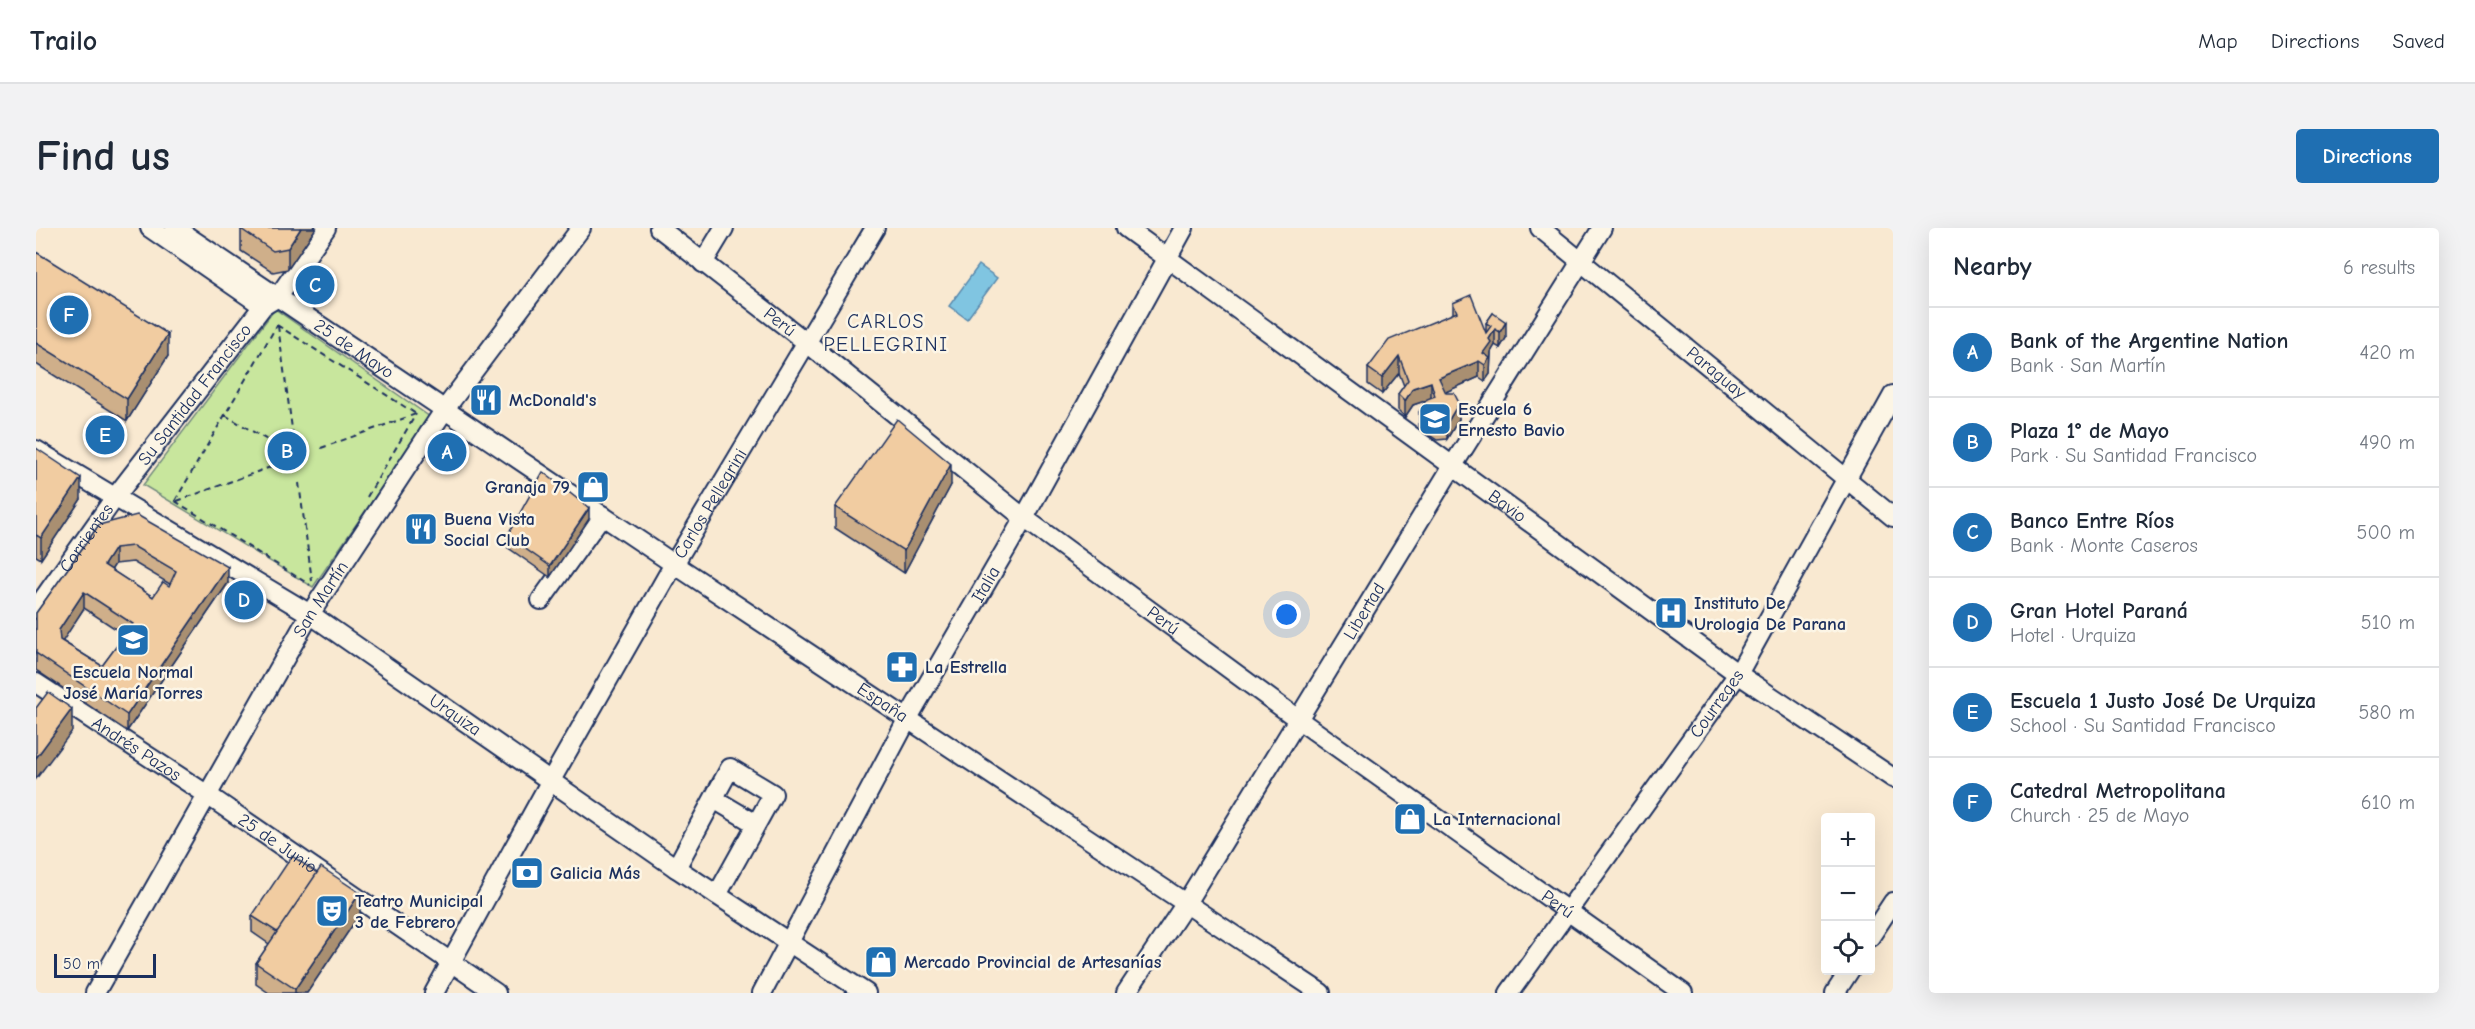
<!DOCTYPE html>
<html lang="en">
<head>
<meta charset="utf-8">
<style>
  body { margin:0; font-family:"Comic Neue",sans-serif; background:#f2f2f3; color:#1f2937 }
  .controls { position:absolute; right:18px; bottom:18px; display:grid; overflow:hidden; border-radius:6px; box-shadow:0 6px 24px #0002 }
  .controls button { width:54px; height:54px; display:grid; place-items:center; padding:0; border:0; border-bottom:2px solid #e0e1e3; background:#fff; color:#1f2937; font:30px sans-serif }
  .scale { position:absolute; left:18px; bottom:15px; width:102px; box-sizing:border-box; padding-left:6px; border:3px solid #1b2f5e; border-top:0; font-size:16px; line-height:21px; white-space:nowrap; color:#1b2f5e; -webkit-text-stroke:4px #fcf5e5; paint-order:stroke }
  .you { position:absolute; left:1251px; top:387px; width:21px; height:21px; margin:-15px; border:4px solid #fff; border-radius:50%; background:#1a73e8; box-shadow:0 0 0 9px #1a73e833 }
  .badge { display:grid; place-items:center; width:39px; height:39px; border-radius:50%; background:#1f6fb2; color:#fff; font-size:20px; font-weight:700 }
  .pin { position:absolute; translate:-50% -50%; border:3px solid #fff; box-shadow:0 2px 6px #0006 }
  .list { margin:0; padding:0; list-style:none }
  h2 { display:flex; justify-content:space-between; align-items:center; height:78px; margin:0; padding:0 24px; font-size:26px }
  h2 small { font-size:20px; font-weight:400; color:#747a83 }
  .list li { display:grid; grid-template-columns:39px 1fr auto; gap:18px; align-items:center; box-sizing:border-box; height:90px; padding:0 24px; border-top:2px solid #e0e1e3 }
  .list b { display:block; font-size:22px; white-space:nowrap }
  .list p { margin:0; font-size:20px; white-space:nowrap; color:#747a83 }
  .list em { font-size:20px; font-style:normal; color:#747a83 }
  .icon { flex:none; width:33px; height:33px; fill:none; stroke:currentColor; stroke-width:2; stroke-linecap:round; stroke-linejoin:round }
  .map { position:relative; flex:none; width:1857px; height:765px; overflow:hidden; border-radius:6px }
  header { display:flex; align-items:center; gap:36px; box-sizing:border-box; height:84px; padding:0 30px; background:#fff; border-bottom:2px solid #e0e1e3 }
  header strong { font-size:28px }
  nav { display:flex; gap:33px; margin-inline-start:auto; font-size:21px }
  .intro { display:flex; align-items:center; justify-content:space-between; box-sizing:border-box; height:144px; padding:0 36px }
  h1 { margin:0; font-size:42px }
  .button { padding:15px 27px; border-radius:6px; background:#1f6fb2; color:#fff; font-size:21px; font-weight:700 }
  main { display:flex; gap:36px; padding:0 36px }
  aside { flex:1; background:#fff; border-radius:6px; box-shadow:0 6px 24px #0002 }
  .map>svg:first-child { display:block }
  .green { fill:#c8e69d; stroke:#728a7e; stroke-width:1.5 }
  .water { fill:#80c5e1; stroke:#5889ad; stroke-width:1.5 }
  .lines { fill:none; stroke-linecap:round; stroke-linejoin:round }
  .minor-casing { stroke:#1b2f5e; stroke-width:22 }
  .path { stroke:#1b2f5e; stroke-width:2; stroke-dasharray:6 4.5; stroke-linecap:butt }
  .minor { stroke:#fcf5e5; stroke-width:18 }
  .wall { fill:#cfaf8a; stroke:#1b2f5e; stroke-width:1.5; fill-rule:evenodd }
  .shaded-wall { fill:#a98f71; stroke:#1b2f5e; stroke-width:1.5 }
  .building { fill:#f1cca1; stroke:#1b2f5e; stroke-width:1.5; fill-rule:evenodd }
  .labels { text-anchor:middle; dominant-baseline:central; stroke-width:5; stroke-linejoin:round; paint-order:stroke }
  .street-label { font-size:18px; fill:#1b2f5e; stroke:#fcf5e5 }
  .poi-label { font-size:18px; font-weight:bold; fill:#1b2f5e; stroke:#fcf5e5; text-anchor:start }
  .neighbourhood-label { font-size:20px; letter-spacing:1.5px; fill:#1b2f5e; stroke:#fcf5e5 }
</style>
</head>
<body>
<header>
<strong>Trailo</strong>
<nav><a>Map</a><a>Directions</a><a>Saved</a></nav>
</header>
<div class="intro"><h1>Find us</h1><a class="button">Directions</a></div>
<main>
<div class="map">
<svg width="1857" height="765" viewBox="0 0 1857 765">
  <rect width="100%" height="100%" fill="#f9e9d1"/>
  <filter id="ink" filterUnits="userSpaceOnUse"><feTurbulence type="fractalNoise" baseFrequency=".0167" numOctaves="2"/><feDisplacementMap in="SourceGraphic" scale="12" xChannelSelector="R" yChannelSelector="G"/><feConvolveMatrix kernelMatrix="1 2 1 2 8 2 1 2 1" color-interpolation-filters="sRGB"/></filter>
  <g filter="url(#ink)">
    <path class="green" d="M239,81L394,189L277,359L107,257Z"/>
    <path class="water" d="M943,37L961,50L931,91L913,78Z"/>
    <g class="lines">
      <g class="minor-casing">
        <g id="minor">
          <path d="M114,0L227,78"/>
          <path id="s1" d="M139,0L638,336L1285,765"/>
          <path id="s2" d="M623,0L770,114L988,290L1263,492L1647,765"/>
          <path id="s3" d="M1090,0L1702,446L1857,550"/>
          <path id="s4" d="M1504,0L1857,289"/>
          <path d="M667,35L688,0"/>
          <path id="s5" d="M0,222L274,386L640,640L830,765"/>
          <path d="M505,372L566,287"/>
          <path id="s6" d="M0,381L80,268L227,78L242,69L290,0"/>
          <path id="s7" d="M0,455L170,566L460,765"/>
          <path d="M678,571L720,596"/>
          <path d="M640,640L694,540L737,566L681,667"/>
          <path d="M1834,709L1857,674"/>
          <path id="s8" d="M59,765L274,386L409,181L545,0"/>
          <path id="s9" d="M398,765L514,554L638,336L839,0"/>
          <path id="s10" d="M726,765L872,490L988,290L1148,0"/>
          <path id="s11" d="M1090,765L1150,675L1416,239L1566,0"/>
          <path id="s12" d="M1473,765L1702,446L1857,167"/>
          <path d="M1799,765L1814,742"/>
        </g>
      </g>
      <path class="path" d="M241,97L380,186
        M242,98L257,208
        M189,187L243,219
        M285,220L380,186
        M263,255L276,353
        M331,269L380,186
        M139,273L241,97
        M139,273L274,357
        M141,273L240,237"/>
      <use href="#minor" class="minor"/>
    </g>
    <path class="wall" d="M280,0L252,41L237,44L205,23V1Z
      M0,24L132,128L91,193L0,136Z
      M1417,75L1450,105V95L1457,85L1470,110L1464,120L1459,117L1455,124L1454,146L1449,153L1443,149L1409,164L1423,191L1411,211L1401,212L1383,200V184L1390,172L1377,177L1369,189L1362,182V166L1368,158L1363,145L1346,166L1332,156V140L1417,86Z
      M0,220L45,271L5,331L0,328Z
      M915,257L868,345L799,300V279Z
      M553,291L514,349L471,319V308Z
      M63,297L192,355L91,503L0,442V385ZM97,334L134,356L133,358L117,369L75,342L79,336ZM48,380L89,407L66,438L26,413Z
      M324,686L271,765H233L220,756V735L233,716L216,704V688Z"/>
    <path class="shaded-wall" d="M265,0H280L252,41V20Z
      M1470,94V110L1464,120V104Z
      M1459,101V117L1455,124L1454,146L1449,153V137L1447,125L1453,111Z
      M132,106V128L91,193V171Z
      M1363,128V145L1346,166V150Z
      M1443,133V149L1403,167V150Z
      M1395,154V171L1377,177L1369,189V173L1377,160Z
      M1423,175V191L1411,211V195Z
      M915,236V257L868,345V323Z
      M45,250V271L5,331V310Z
      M553,280V291L514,349V338Z
      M79,320V336L68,354V337Z
      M192,339V355L91,503V487Z
      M48,364V380L23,419V402Z
      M36,481V503L0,551V530Z
      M324,665V686L271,765H259V761Z"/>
    <path class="building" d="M206,0H265L252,20L237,23L205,1Z
      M0,24L132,106L91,171L0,115Z
      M1435,67L1450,105L1455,98L1450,95L1457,85L1470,94L1464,104L1459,101L1453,111L1455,114L1447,125L1454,130L1449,137L1443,133L1403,150L1410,165H1418L1423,175L1411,195L1401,196L1383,184L1391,171L1399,168L1395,154L1377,160L1369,173L1362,166L1372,152L1363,128L1346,150L1332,140L1353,112L1421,84L1417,75Z
      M861,191L915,236L868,323L799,279Z
      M0,220L45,250L5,310L0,307Z
      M507,244L553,280L514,338L471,308Z
      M101,287L192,339L91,487L0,425V385L63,297ZM97,318L140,343L133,358L127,354L117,369L68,337L79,320ZM48,364L97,396L66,438L24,412L23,402Z
      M12,464L36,481L0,530V480Z
      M256,628L281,645L241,704L216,688Z
      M285,639L324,665L259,761L220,735Z"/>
  </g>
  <defs>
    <g id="restaurant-square" transform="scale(1.725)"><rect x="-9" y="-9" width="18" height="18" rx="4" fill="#1f6fb2" stroke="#fcf5e5"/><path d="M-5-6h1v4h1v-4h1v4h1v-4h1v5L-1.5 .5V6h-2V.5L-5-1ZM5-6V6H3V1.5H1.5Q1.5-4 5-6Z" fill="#fff"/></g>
    <g id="school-square" transform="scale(1.725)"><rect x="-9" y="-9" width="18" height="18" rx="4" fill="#1f6fb2" stroke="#fcf5e5"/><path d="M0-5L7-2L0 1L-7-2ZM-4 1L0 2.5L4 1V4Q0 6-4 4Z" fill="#fff"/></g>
    <g id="shop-square" transform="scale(1.725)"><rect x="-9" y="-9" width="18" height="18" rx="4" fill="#1f6fb2" stroke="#fcf5e5"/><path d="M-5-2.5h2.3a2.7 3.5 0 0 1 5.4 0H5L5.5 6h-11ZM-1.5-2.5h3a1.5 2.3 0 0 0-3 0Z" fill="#fff"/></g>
    <g id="hospital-square" transform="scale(1.725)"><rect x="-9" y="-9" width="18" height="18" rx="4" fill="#1f6fb2" stroke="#fcf5e5"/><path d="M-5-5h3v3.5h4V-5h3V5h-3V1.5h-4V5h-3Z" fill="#fff"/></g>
    <g id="pharmacy-square" transform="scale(1.725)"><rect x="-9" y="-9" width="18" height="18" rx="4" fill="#1f6fb2" stroke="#fcf5e5"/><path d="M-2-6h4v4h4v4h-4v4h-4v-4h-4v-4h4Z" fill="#fff"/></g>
    <g id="bank-square" transform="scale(1.725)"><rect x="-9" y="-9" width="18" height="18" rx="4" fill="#1f6fb2" stroke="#fcf5e5"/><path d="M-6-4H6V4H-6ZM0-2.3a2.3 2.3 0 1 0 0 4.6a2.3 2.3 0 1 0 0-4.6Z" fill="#fff"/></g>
    <g id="theatre-square" transform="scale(1.725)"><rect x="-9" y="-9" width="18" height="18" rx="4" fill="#1f6fb2" stroke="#fcf5e5"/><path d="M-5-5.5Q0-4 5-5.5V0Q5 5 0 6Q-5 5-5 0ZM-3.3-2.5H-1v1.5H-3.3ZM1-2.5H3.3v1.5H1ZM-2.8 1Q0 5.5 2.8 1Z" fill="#fff"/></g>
  </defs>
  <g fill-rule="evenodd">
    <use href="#restaurant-square" x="450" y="172"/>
    <use href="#school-square" x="1399" y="191"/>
    <use href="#shop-square" x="557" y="259"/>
    <use href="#restaurant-square" x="385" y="301"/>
    <use href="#hospital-square" x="1635" y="385"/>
    <use href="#school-square" x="97" y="412"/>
    <use href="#pharmacy-square" x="866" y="439"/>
    <use href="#shop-square" x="1374" y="591"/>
    <use href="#bank-square" x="491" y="645"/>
    <use href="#theatre-square" x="296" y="683"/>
    <use href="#shop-square" x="845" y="734"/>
  </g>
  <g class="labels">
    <g class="street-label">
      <text stroke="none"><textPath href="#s2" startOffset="153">Perú</textPath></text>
      <text stroke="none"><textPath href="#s1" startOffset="216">25 de Mayo</textPath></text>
      <text stroke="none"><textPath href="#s4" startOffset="228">Paraguay</textPath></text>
      <text stroke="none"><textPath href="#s6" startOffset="267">Su Santidad Francisco</textPath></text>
      <text stroke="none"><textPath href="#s9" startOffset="562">Carlos Pellegrini</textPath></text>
      <text stroke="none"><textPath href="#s3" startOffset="472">Bavio</textPath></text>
      <text stroke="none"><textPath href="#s6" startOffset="87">Corrientes</textPath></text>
      <text stroke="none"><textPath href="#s10" startOffset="466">Italia</textPath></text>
      <text stroke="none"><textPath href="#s8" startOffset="454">San Martín</textPath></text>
      <text stroke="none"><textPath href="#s11" startOffset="450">Libertad</textPath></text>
      <text stroke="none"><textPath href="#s2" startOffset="639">Perú</textPath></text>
      <text stroke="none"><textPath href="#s1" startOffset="852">España</textPath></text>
      <text stroke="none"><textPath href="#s12" startOffset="356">Courreges</textPath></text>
      <text stroke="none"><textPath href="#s5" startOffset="496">Urquiza</textPath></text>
      <text stroke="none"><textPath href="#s7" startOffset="120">Andrés Pazos</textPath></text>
      <text stroke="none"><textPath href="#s7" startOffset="290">25 de Junio</textPath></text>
      <text stroke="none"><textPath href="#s2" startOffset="1125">Perú</textPath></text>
    </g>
    <g class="poi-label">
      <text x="473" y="172">McDonald's</text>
      <text x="1422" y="181">Escuela 6<tspan x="1422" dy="21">Ernesto Bavio</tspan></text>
      <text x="534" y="259" text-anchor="end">Granaja 79</text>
      <text x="408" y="291">Buena Vista<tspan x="408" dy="21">Social Club</tspan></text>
      <text x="1658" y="375">Instituto De<tspan x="1658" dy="21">Urologia De Parana</tspan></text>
      <text x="889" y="439">La Estrella</text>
      <text x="97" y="444" text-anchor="middle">Escuela Normal<tspan x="97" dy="21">José María Torres</tspan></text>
      <text x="1397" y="591">La Internacional</text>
      <text x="514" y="645">Galicia Más</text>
      <text x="319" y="673">Teatro Municipal<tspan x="319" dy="21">3 de Febrero</tspan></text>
      <text x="868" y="734">Mercado Provincial de Artesanías</text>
    </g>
    <g class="neighbourhood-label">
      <text x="850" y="93">CARLOS<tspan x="850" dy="23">PELLEGRINI</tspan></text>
    </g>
  </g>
</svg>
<div class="controls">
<button>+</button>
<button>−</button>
<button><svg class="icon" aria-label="locate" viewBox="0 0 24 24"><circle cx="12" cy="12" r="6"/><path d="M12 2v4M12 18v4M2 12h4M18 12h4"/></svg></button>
</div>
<div class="scale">50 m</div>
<div class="you"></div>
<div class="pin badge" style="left:411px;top:224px">A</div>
<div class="pin badge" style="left:251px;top:223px">B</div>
<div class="pin badge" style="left:279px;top:57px">C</div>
<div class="pin badge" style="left:208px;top:372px">D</div>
<div class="pin badge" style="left:69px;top:207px">E</div>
<div class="pin badge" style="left:33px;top:87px">F</div>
</div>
<aside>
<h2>Nearby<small>6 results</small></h2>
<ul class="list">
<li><span class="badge">A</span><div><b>Bank of the Argentine Nation</b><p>Bank · San Martín</p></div><em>420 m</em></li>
<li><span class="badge">B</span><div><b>Plaza 1° de Mayo</b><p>Park · Su Santidad Francisco</p></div><em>490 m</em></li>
<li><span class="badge">C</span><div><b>Banco Entre Ríos</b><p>Bank · Monte Caseros</p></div><em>500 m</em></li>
<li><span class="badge">D</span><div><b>Gran Hotel Paraná</b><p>Hotel · Urquiza</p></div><em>510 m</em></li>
<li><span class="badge">E</span><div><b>Escuela 1 Justo José De Urquiza</b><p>School · Su Santidad Francisco</p></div><em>580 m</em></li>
<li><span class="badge">F</span><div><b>Catedral Metropolitana</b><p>Church · 25 de Mayo</p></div><em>610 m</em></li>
</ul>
</aside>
</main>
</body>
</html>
